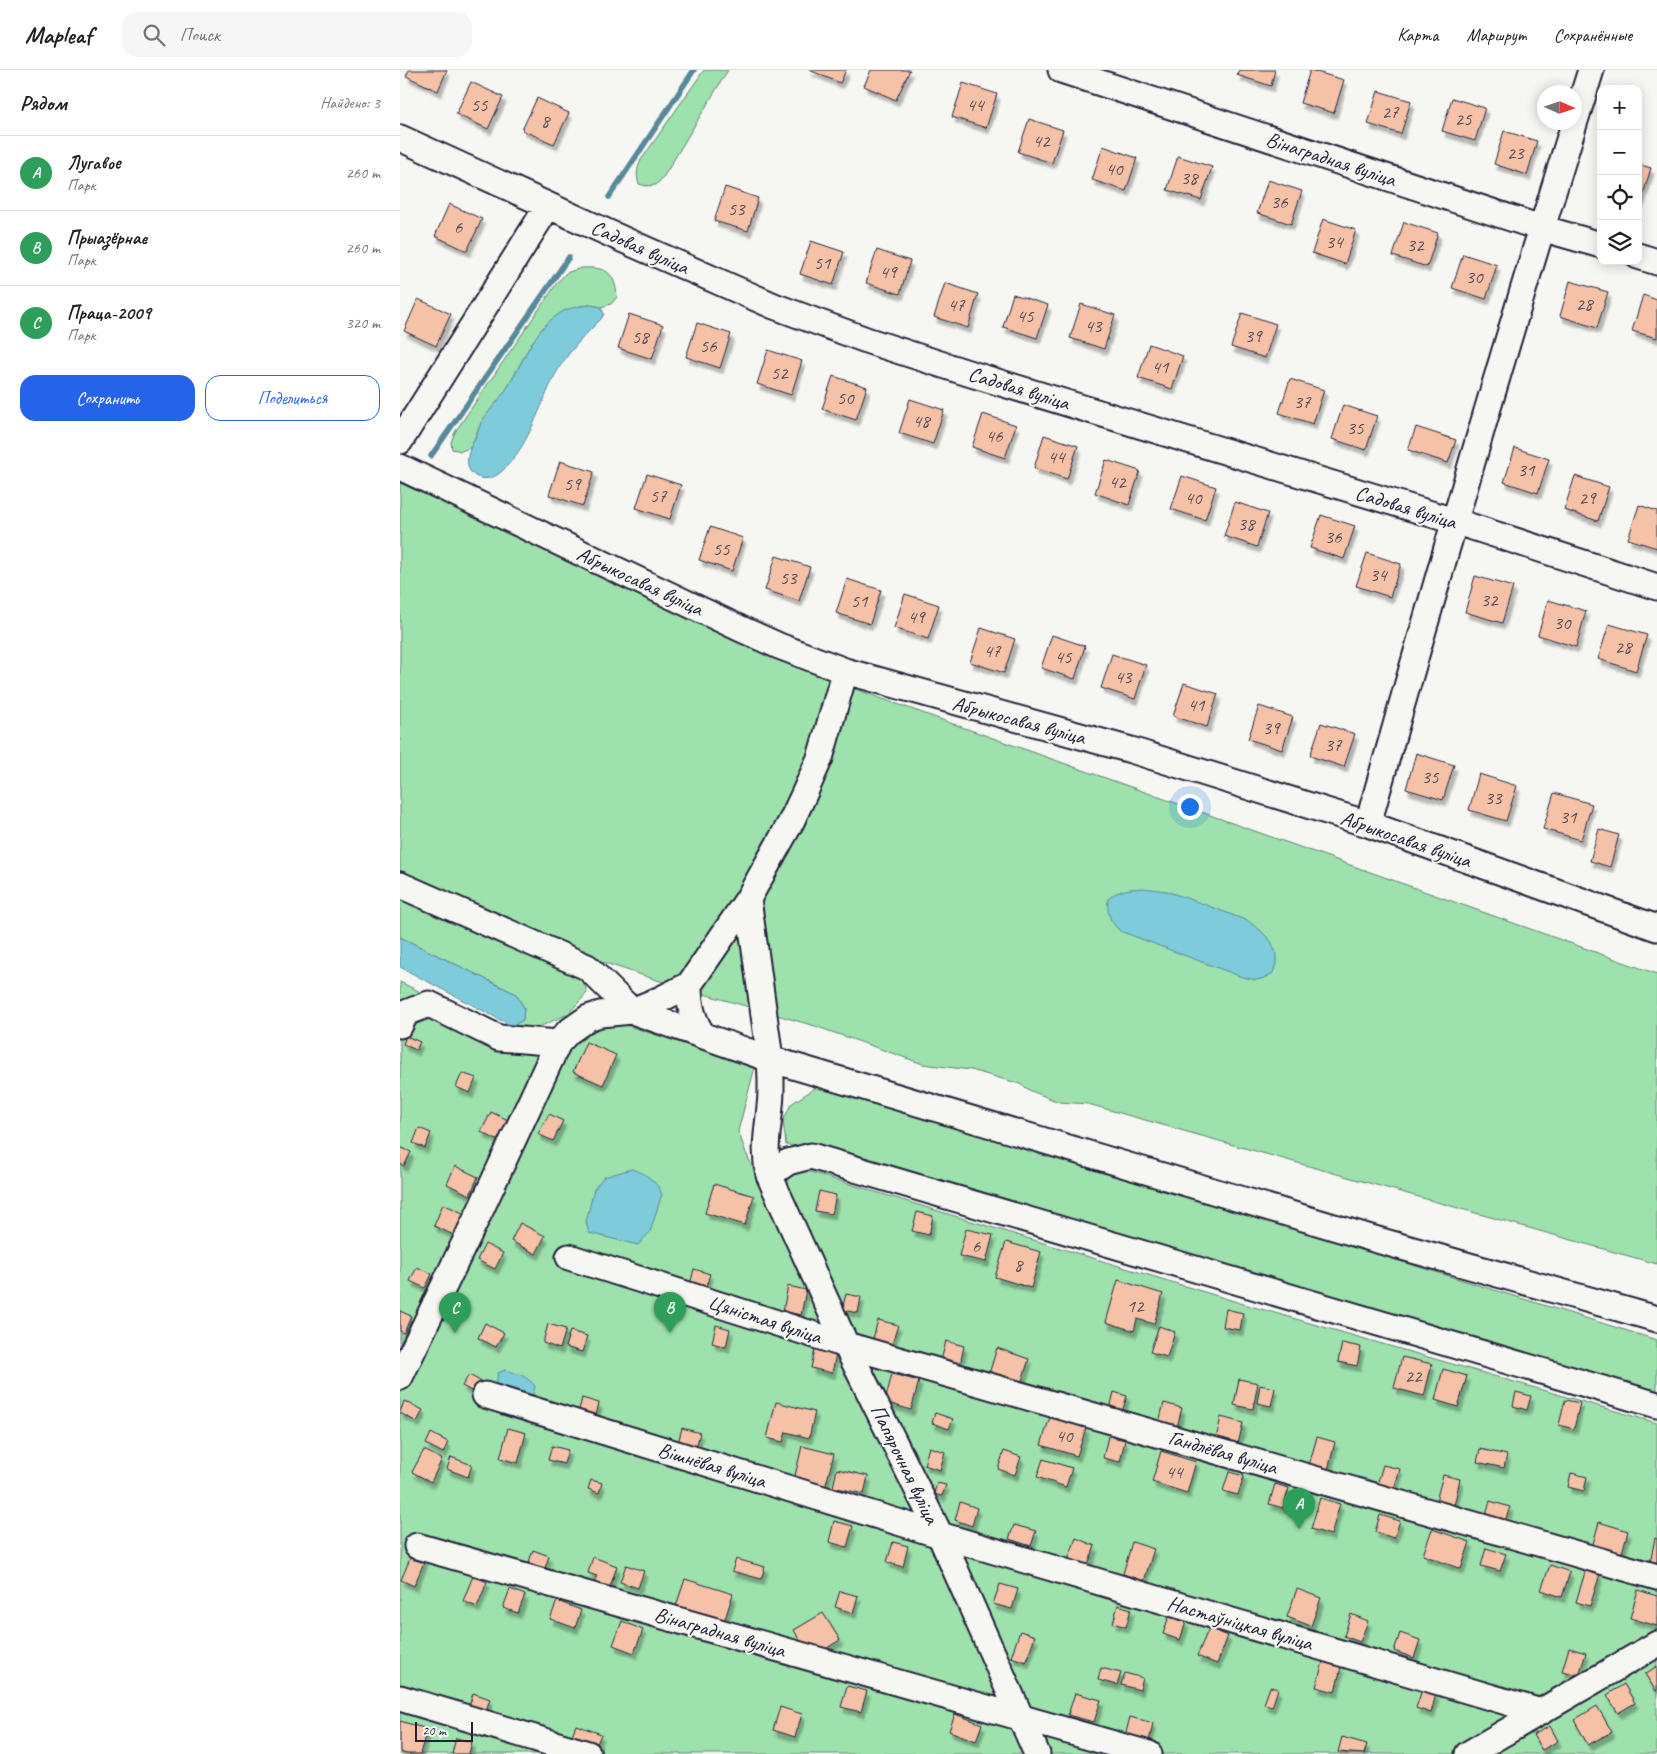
<!DOCTYPE html>
<html lang="ru">
<head>
<meta charset="utf-8">
<style>
  body { margin:0; font-family:Caveat,sans-serif; background:#f6f6f6; color:#202124 }
  .controls { position:absolute; right:15px; top:15px; display:grid; overflow:hidden; border-radius:10px; box-shadow:0 2px 12px #0003 }
  .controls button { width:45px; height:45px; display:grid; place-items:center; padding:0; border:0; border-bottom:1px solid #e0e0e0; background:#fff; color:#202124; font:25px sans-serif }
  .compass { position:absolute; left:1137px; top:15px; width:45px; height:45px; border-radius:50%; background:#fff; box-shadow:0 2px 12px #0003; rotate:93deg }
  .scale { position:absolute; left:15px; bottom:12px; width:58px; box-sizing:border-box; padding-left:5px; border:2px solid #22223b; border-top:0; font-size:14px; line-height:18px; white-space:nowrap; color:#22223b; -webkit-text-stroke:4px #f6f6f2; paint-order:stroke }
  .you { position:absolute; left:789px; top:736px; width:18px; height:18px; margin:-12px; border:4px solid #fff; border-radius:50%; background:#1a73e8; box-shadow:0 0 0 8px #1a73e833 }
  .badge { display:grid; place-items:center; width:32px; height:32px; border-radius:50%; background:#2563eb; color:#fff; font-size:16px; font-weight:700 }
  .pin { position:absolute; translate:-50% -41px; filter:drop-shadow(0 1px 2px #0008) }
  .pin::after { content:''; position:absolute; top:26px; width:18px; height:15px; background:inherit; clip-path:polygon(0 0,100% 0,50% 100%) }
  .list { margin:0; padding:0; list-style:none }
  h2 { display:flex; justify-content:space-between; align-items:center; height:65px; margin:0; padding:0 20px; font-size:21px }
  h2 small { font-size:16px; font-weight:400; color:#757577 }
  .list li { display:grid; grid-template-columns:32px 1fr auto; gap:15px; align-items:center; box-sizing:border-box; height:75px; padding:0 20px; border-top:1px solid #e0e0e0 }
  .list b { display:block; font-size:19px; white-space:nowrap }
  .list p { margin:0; font-size:16px; white-space:nowrap; color:#757577 }
  .list em { font-size:16px; font-style:normal; color:#757577 }
  .actions { display:flex; gap:10px; padding:15px 20px }
  .actions a { flex:1; padding:11px 0; border:1px solid #2563eb; border-radius:15px; text-align:center; font-size:18px; color:#2563eb }
  .actions .main { background:#2563eb; color:#fff }
  .icon { flex:none; width:28px; height:28px; fill:none; stroke:currentColor; stroke-width:2; stroke-linecap:round; stroke-linejoin:round }
  .map { position:relative; flex:none; width:1257px; height:1684px; overflow:hidden }
  header { display:flex; align-items:center; gap:30px; box-sizing:border-box; height:70px; padding:0 25px; background:#fff; border-bottom:1px solid #e0e0e0 }
  header strong { font-size:24px }
  nav { display:flex; gap:28px; margin-inline-start:auto; font-size:18px }
  .search { width:350px; height:45px; background:#f6f6f6; display:flex; align-items:center; gap:12px; box-sizing:border-box; padding:0 18px; border-radius:15px; color:#757577; font-size:19px }
  main { display:flex }
  aside { flex:1; background:#fff }
  .map>svg:first-child { display:block }
  .green { fill:#9de1ac; stroke:#608274 }
  .water { fill:#7eccdb; stroke:#59889b }
  .lines { fill:none; stroke-linecap:round; stroke-linejoin:round }
  .stream { stroke:#59889b; stroke-width:5.5 }
  .building { fill:#f6c2a7; stroke:#22223b; filter:url(#shadow) }
  .minor-casing { stroke:#22223b; stroke-width:29 }
  .minor { stroke:#f6f6f2; stroke-width:25 }
  .labels { text-anchor:middle; dominant-baseline:central; stroke-width:4; stroke-linejoin:round; paint-order:stroke }
  .number-label { font-size:19px; fill:#574a56 }
  .street-label { font-size:21px; fill:#22223b; stroke:#f6f6f2 }
</style>
</head>
<body>
<header>
<strong>Mapleaf</strong>
<div class="search"><svg class="icon" aria-label="search" viewBox="0 0 24 24"><circle cx="10" cy="10" r="6"/><path d="M15 15l6 6"/></svg>Поиск</div>
<nav><a>Карта</a><a>Маршрут</a><a>Сохранённые</a></nav>
</header>
<main>
<aside>
<h2>Рядом<small>Найдено: 3</small></h2>
<ul class="list">
<li><span class="badge" style="background:#2e9e5b">A</span><div><b>Лугавое</b><p>Парк</p></div><em>260 m</em></li>
<li><span class="badge" style="background:#2e9e5b">B</span><div><b>Прыазёрнае</b><p>Парк</p></div><em>260 m</em></li>
<li><span class="badge" style="background:#2e9e5b">C</span><div><b>Праца-2009</b><p>Парк</p></div><em>320 m</em></li>
</ul>
<div class="actions"><a class="main">Сохранить</a><a>Поделиться</a></div>
</aside>
<div class="map">
<svg width="1257" height="1684" viewBox="0 0 1257 1684">
  <defs>
    <filter id="shadow"><feDropShadow dx="3" dy="5.5" stdDeviation="1" flood-color="#0004"/></filter>
  </defs>
  <rect width="100%" height="100%" fill="#f6f6f2"/>
  <filter id="ink" filterUnits="userSpaceOnUse"><feTurbulence type="fractalNoise" baseFrequency=".02" numOctaves="2"/><feDisplacementMap in="SourceGraphic" scale="10" xChannelSelector="R" yChannelSelector="G"/><feConvolveMatrix kernelMatrix="1 2 1 2 8 2 1 2 1" color-interpolation-filters="sRGB"/></filter>
  <g filter="url(#ink)">
    <path class="green" d="M304,0H328L264,106L256,115L246,116L239,114C236,105 237,99 241,90Z
      M181,198C206,197 215,201 217,227L211,234L201,237L191,235L180,236L132,272L104,324L81,353L70,378L61,381L52,379L51,372L55,362L157,213L166,203Z
      M0,413L438,613L1257,904V1194L688,1034L659,1032L631,1021L620,1014L571,1000L523,994L415,956L269,914L196,890L0,803Z
      M0,822L183,908L187,923L168,944L124,964L112,956L123,950L124,938L116,924L0,867Z
      M0,912L162,991L179,962L207,949L355,997L338,1061L346,1083L626,1684H0Z
      M418,1016L873,1152L1257,1270V1321L417,1077L386,1075L383,1051L391,1034Z
      M397,1098L847,1235L1257,1353V1684H644L376,1112Z"/>
    <path class="water" d="M191,235L201,237L204,244L201,249C184,266 166,284 155,305C139,337 129,376 102,401C88,415 64,409 68,386C69,380 72,374 75,369C78,363 79,356 82,351C88,341 97,333 103,324C122,298 129,265 156,246C166,238 178,236 191,235Z
      M743,818L766,821L801,833L848,851L861,861L871,871L876,884V894L873,903L865,908L856,910L842,907L720,861C709,851 707,843 708,829C719,819 729,819 743,818Z
      M0,867L116,924L124,938L123,950L112,956L0,897Z
      M231,1099C245,1102 256,1111 262,1124L250,1162L238,1175L189,1163L186,1152L194,1119L204,1107Z
      M105,1300C117,1303 127,1306 135,1316L133,1325L129,1328L108,1327L96,1314L98,1303Z"/>
    <g class="lines">
      <path class="stream" d="M209,127L294,0
        M31,386L169,187"/>
    </g>
    <path class="building" d="M9,0H47L38,21L6,6Z
      M409,0H446L440,13Z
      M471,0H510L496,30L464,16Z
      M839,0H875L871,16L837,5Z
      M910,0L944,10L934,43L900,33Z
      M71,12L103,27L88,59L56,44Z
      M563,13L597,24L586,58L552,47Z
      M978,21L1011,31L1001,64L968,54Z
      M137,28L169,43L154,74L122,60Z
      M1052,28L1085,38L1075,71L1042,61Z
      M629,49L663,60L652,93L618,82Z
      M1104,61L1137,71L1127,105L1094,94Z
      M703,76L737,88L726,121L692,110Z
      M778,86L812,97L801,130L767,120Z
      M1238,94L1251,98L1241,131L1238,130Z
      M868,110L902,121L891,154L857,143Z
      M325,117L358,128L348,161L314,151Z
      M49,134L82,149L67,181L35,166Z
      M923,149L956,160L945,194L912,183Z
      M1004,152L1038,163L1027,197L993,186Z
      M411,171L444,182L433,215L400,204Z
      M477,180L510,191L500,224L466,213Z
      M1063,184L1097,195L1086,229L1052,218Z
      M1170,211L1208,222L1197,258L1160,246Z
      M545,213L578,224L568,258L534,247Z
      M613,224L648,235L637,268L603,257Z
      M1243,225L1257,230V268L1232,261Z
      M18,229L51,244L36,276L4,261Z
      M681,234L715,245L704,279L670,268Z
      M842,243L876,254L865,288L831,277Z
      M229,244L263,255L252,289L218,278Z
      M297,253L331,264L320,298L286,287Z
      M749,274L783,286L772,319L738,308Z
      M368,280L402,291L391,325L357,314Z
      M433,306L467,317L456,350L422,339Z
      M890,309L924,320L913,354L879,343Z
      M510,329L544,340L533,374L499,363Z
      M943,335L977,346L966,380L932,369Z
      M583,344L616,355L605,388L572,377Z
      M1016,357L1056,370L1048,393L1008,380Z
      M644,365L678,376L667,409L634,398Z
      M1115,378L1149,389L1138,423L1104,412Z
      M706,390L740,401L729,435L695,423Z
      M160,391L194,402L183,436L149,425Z
      M247,404L281,415L270,449L236,438Z
      M782,406L816,417L805,450L771,439Z
      M1175,406L1209,417L1198,451L1164,440Z
      M835,432L868,443L857,477L824,466Z
      M1239,435L1257,441V478L1228,469Z
      M921,445L955,456L944,489L910,478Z
      M310,457L343,468L332,501L299,490Z
      M967,483L1001,494L990,527L956,516Z
      M376,486L410,497L399,531L365,520Z
      M1075,506L1113,517L1102,553L1065,542Z
      M447,509L481,520L470,554L436,543Z
      M505,524L539,535L528,569L494,558Z
      M1148,530L1186,541L1176,577L1138,565Z
      M1209,554L1247,565L1236,601L1198,589Z
      M581,558L615,569L604,603L570,592Z
      M652,565L685,576L675,609L641,598Z
      M712,584L746,595L735,629L701,618Z
      M784,613L818,624L807,657L773,646Z
      M859,636L893,647L882,680L848,669Z
      M921,653L955,664L944,697L910,686Z
      M1016,683L1054,695L1043,730L1006,719Z
      M1079,704L1117,716L1106,751L1069,740Z
      M1154,723L1192,734L1181,770L1143,759Z
      M1199,759L1219,765L1210,797L1190,791Z
      M6,966L20,972L16,980L3,974Z
      M186,972L216,985L203,1015L173,1002Z
      M62,1003L76,1008L70,1023L56,1017Z
      M91,1042L108,1050L99,1071L81,1062Z
      M149,1044L163,1051L153,1071L138,1064Z
      M19,1058L31,1063L25,1078L13,1073Z
      M0,1077L11,1082L4,1096L0,1094Z
      M55,1096L78,1107L70,1125L47,1114Z
      M314,1114L354,1126L345,1155L305,1143Z
      M419,1121L436,1125L432,1144L415,1141Z
      M43,1134L65,1144L56,1166L34,1156Z
      M517,1142L533,1146L529,1165L512,1161Z
      M120,1153L145,1166L136,1184L111,1171Z
      M566,1159L593,1165L586,1192L559,1186Z
      M606,1172L641,1182L631,1218L595,1207Z
      M85,1174L103,1183L95,1199L77,1190Z
      M17,1197L32,1204L25,1218L10,1211Z
      M294,1199L310,1204L305,1220L290,1215Z
      M718,1210L763,1224L754,1254L737,1249L734,1261L706,1252Z
      M388,1216L406,1220L401,1245L383,1241Z
      M446,1224L461,1227L458,1243L442,1240Z
      M826,1239L843,1243L840,1260L823,1257Z
      M0,1241L11,1246L4,1263L0,1261Z
      M478,1250L498,1255L492,1274L473,1269Z
      M85,1253L104,1263L96,1277L78,1268Z
      M148,1254L166,1259L160,1279L143,1273Z
      M316,1255L330,1259L326,1277L312,1273Z
      M759,1256L775,1262L767,1287L750,1282Z
      M170,1261L187,1266L182,1282L165,1277Z
      M546,1271L564,1276L560,1295L541,1291Z
      M942,1273L961,1277L957,1296L938,1292Z
      M597,1278L629,1289L621,1314L589,1304Z
      M415,1279L436,1284L432,1303L411,1298Z
      M1002,1287L1032,1294L1024,1326L994,1318Z
      M1043,1299L1067,1306L1058,1337L1035,1330Z
      M492,1304L519,1311L511,1340L485,1332Z
      M69,1305L82,1312L75,1323L62,1316Z
      M839,1309L858,1313L853,1339L834,1335Z
      M860,1315L875,1318L871,1336L857,1333Z
      M714,1322L727,1326L722,1342L710,1339Z
      M1116,1322L1131,1326L1127,1340L1113,1336Z
      M182,1328L199,1333L195,1349L178,1344Z
      M1165,1330L1180,1333L1174,1359L1159,1355Z
      M4,1331L23,1340L17,1352L0,1343Z
      M376,1332L415,1342L409,1368L386,1362L383,1372L367,1368Z
      M764,1333L782,1338L777,1357L759,1352Z
      M535,1343L553,1349L549,1359L532,1353Z
      M650,1347L686,1358L677,1386L641,1375Z
      M821,1347L843,1353L838,1374L816,1369Z
      M108,1358L126,1363L118,1393L100,1388Z
      M282,1358L300,1363L296,1378L278,1373Z
      M31,1363L48,1372L43,1383L26,1374Z
      M708,1366L725,1370L720,1392L703,1388Z
      M917,1367L935,1372L928,1400L909,1395Z
      M152,1376L168,1380L164,1394L148,1390Z
      M402,1376L434,1384L425,1418L394,1410Z
      M529,1377L545,1382L540,1400L524,1395Z
      M1080,1379L1107,1385L1104,1398L1077,1392Z
      M24,1380L42,1389L31,1412L12,1402Z
      M604,1381L621,1387L615,1405L598,1399Z
      M761,1381L796,1392L787,1423L752,1412Z
      M51,1387L72,1395L68,1407L47,1399Z
      M643,1389L672,1398L666,1417L637,1407Z
      M983,1395L1000,1399L994,1420L977,1415Z
      M437,1399L468,1406L464,1424L433,1417Z
      M829,1402L844,1406L838,1425L823,1421Z
      M1171,1403L1187,1407L1184,1421L1168,1417Z
      M1043,1405L1060,1409L1054,1436L1036,1431Z
      M191,1410L202,1413L199,1423L188,1419Z
      M537,1413L546,1415L542,1426L534,1424Z
      M875,1414L889,1418L883,1438L869,1434Z
      M920,1428L940,1434L931,1465L911,1459Z
      M1090,1431L1110,1437L1105,1451L1086,1445Z
      M560,1432L577,1438L572,1456L555,1450Z
      M980,1445L1000,1451L994,1468L975,1462Z
      M434,1451L453,1456L447,1477L429,1472Z
      M1199,1452L1228,1461L1221,1486L1192,1478Z
      M614,1455L636,1461L631,1476L609,1469Z
      M1032,1459L1070,1472L1061,1499L1023,1485Z
      M676,1468L695,1476L687,1497L668,1490Z
      M1255,1468L1257,1469V1495L1250,1493Z
      M493,1472L508,1476L503,1497L487,1492Z
      M732,1472L754,1479L744,1511L723,1504Z
      M1086,1478L1106,1484L1100,1501L1081,1496Z
      M133,1480L149,1486L144,1501L128,1495Z
      M12,1484L25,1490L14,1516L1,1510Z
      M193,1487L217,1496L210,1517L194,1512L197,1506L188,1503Z
      M336,1489L365,1497L361,1509L332,1501Z
      M226,1495L244,1501L238,1518L220,1512Z
      M1150,1495L1170,1502L1162,1527L1141,1520Z
      M1186,1499L1200,1504L1190,1536L1176,1532Z
      M73,1506L87,1512L77,1537L63,1531Z
      M285,1509L333,1524L323,1555L275,1539Z
      M600,1514L618,1519L612,1539L593,1534Z
      M110,1519L125,1525L118,1543L103,1538Z
      M897,1519L921,1528L911,1556L887,1547Z
      M1238,1520L1257,1526V1556L1230,1548Z
      M440,1521L458,1526L453,1543L435,1537Z
      M157,1531L181,1540L175,1558L150,1549Z
      M718,1535L731,1539L726,1557L713,1553Z
      M423,1543L440,1570L419,1583L405,1580L394,1560Z
      M951,1544L968,1551L960,1572L944,1566Z
      M769,1546L786,1552L780,1570L763,1564Z
      M222,1551L243,1560L234,1583L213,1575Z
      M809,1558L828,1566L817,1594L797,1586Z
      M620,1561L635,1566L626,1592L611,1587Z
      M1000,1563L1020,1570L1014,1588L994,1581Z
      M1169,1578L1186,1583L1179,1605L1162,1601Z
      M923,1592L941,1597L935,1622L916,1617Z
      M1257,1596V1620L1256,1621L1245,1604Z
      M701,1598L721,1603L717,1615L698,1610Z
      M725,1603L743,1608L740,1620L721,1615Z
      M1224,1614L1235,1633L1218,1643L1207,1625Z
      M447,1616L467,1621L461,1642L441,1637Z
      M870,1617L878,1619L872,1637L864,1634Z
      M1022,1620L1036,1624L1031,1643L1016,1638Z
      M73,1623L90,1629L84,1646L68,1641Z
      M675,1623L701,1630L694,1652L668,1645Z
      M1197,1636L1212,1662L1188,1675L1174,1650Z
      M380,1637L402,1644L395,1667L373,1660Z
      M555,1644L582,1654L576,1671L549,1661Z
      M730,1647L753,1653L748,1676L724,1670Z
      M0,1651L27,1659L20,1684H7L0,1682Z
      M176,1655L201,1664L194,1682L169,1673Z
      M1150,1656L1158,1671L1142,1680L1133,1665Z
      M942,1667L967,1674L964,1684L938,1682Z
      M56,1668L72,1672L69,1684H52Z"/>
    <g class="lines">
      <g class="minor-casing">
        <path id="minor" d="M661,0L1141,158L1201,175
          M0,68L224,170L374,236L469,271L568,303L1054,451L1257,517
          M1238,186L1257,192
          M0,371L148,136
          M0,397L339,558L379,576L445,601L731,680L968,754L1257,858
          M445,601L420,688L405,722L391,752L348,829L370,989C371,1004 372,1020 370,1036C368,1061 363,1079 369,1105L446,1275L540,1465L637,1684
          M968,754C1039,502 1112,250 1191,0
          M0,815L187,897L232,941L261,929L289,915L348,829
          M289,915C289,934 292,949 303,966
          M0,955L6,943L29,934L99,968L158,973
          M369,1105L388,1092L411,1086L1257,1335
          M169,1187L446,1275L1257,1507
          M0,1307L81,1139L158,973L168,962L188,948L200,944L232,941L370,989L974,1169L1257,1249
          M85,1325L540,1465L1141,1642
          M17,1476L749,1684
          M0,1628L188,1684
          M1068,1684L1257,1574"/>
      </g>
      <use href="#minor" class="minor"/>
    </g>
  </g>
  <g class="labels">
    <g class="number-label">
      <text x="79" y="35">55</text>
      <text x="575" y="35">44</text>
      <text x="990" y="42">27</text>
      <text x="1063" y="49">25</text>
      <text x="145" y="51">8</text>
      <text x="641" y="71">42</text>
      <text x="1115" y="83">23</text>
      <text x="714" y="99">40</text>
      <text x="789" y="108">38</text>
      <text x="879" y="132">36</text>
      <text x="336" y="139">53</text>
      <text x="58" y="157">6</text>
      <text x="934" y="172">34</text>
      <text x="1015" y="175">32</text>
      <text x="422" y="193">51</text>
      <text x="488" y="202">49</text>
      <text x="1074" y="207">30</text>
      <text x="1184" y="234">28</text>
      <text x="556" y="235">47</text>
      <text x="625" y="246">45</text>
      <text x="693" y="256">43</text>
      <text x="853" y="266">39</text>
      <text x="240" y="267">58</text>
      <text x="308" y="276">56</text>
      <text x="760" y="297">41</text>
      <text x="379" y="303">52</text>
      <text x="445" y="328">50</text>
      <text x="902" y="332">37</text>
      <text x="521" y="351">48</text>
      <text x="955" y="358">35</text>
      <text x="594" y="366">46</text>
      <text x="656" y="387">44</text>
      <text x="1126" y="400">31</text>
      <text x="717" y="412">42</text>
      <text x="172" y="414">59</text>
      <text x="258" y="426">57</text>
      <text x="793" y="428">40</text>
      <text x="1187" y="428">29</text>
      <text x="846" y="454">38</text>
      <text x="933" y="467">36</text>
      <text x="321" y="479">55</text>
      <text x="978" y="505">34</text>
      <text x="388" y="508">53</text>
      <text x="1089" y="530">32</text>
      <text x="459" y="531">51</text>
      <text x="516" y="547">49</text>
      <text x="1162" y="553">30</text>
      <text x="1223" y="577">28</text>
      <text x="592" y="581">47</text>
      <text x="663" y="587">45</text>
      <text x="723" y="607">43</text>
      <text x="796" y="635">41</text>
      <text x="871" y="658">39</text>
      <text x="933" y="675">37</text>
      <text x="1030" y="707">35</text>
      <text x="1093" y="728">33</text>
      <text x="1168" y="747">31</text>
      <text x="576" y="1176">6</text>
      <text x="618" y="1195">8</text>
      <text x="735" y="1236">12</text>
      <text x="1013" y="1306">22</text>
      <text x="664" y="1366">40</text>
      <text x="774" y="1402">44</text>
    </g>
    <g class="street-label">
      <text transform="translate(931 89) rotate(18)">Вінаградная вуліца</text>
      <text transform="translate(240 177) rotate(24)">Садовая вуліца</text>
      <text transform="translate(619 318) rotate(17)">Садовая вуліца</text>
      <text transform="translate(1006 437) rotate(17)">Садовая вуліца</text>
      <text transform="translate(240 511) rotate(25)">Абрыкосавая вуліца</text>
      <text transform="translate(619 650) rotate(15)">Абрыкосавая вуліца</text>
      <text transform="translate(1006 769) rotate(19)">Абрыкосавая вуліца</text>
      <text transform="translate(365 1249) rotate(18)">Цяністая вуліца</text>
      <text transform="translate(823 1382) rotate(16)">Гандлёвая вуліца</text>
      <text transform="translate(505 1394) rotate(64)">Папярочная вуліца</text>
      <text transform="translate(312 1395) rotate(17)">Вішнёвая вуліца</text>
      <text transform="translate(840 1553) rotate(16)">Настаўніцкая вуліца</text>
      <text transform="translate(320 1562) rotate(16)">Вінаградная вуліца</text>
    </g>
  </g>
</svg>
<div class="controls">
<button>+</button>
<button>−</button>
<button><svg class="icon" aria-label="locate" viewBox="0 0 24 24"><circle cx="12" cy="12" r="6"/><path d="M12 2v4M12 18v4M2 12h4M18 12h4"/></svg></button>
<button><svg class="icon" aria-label="layers" viewBox="0 0 24 24"><path d="M12 4l9 5-9 5-9-5zM3 14l9 5 9-5"/></svg></button>
</div>
<svg class="compass" viewBox="-18 -18 36 36"><path d="M0-13l5 13h-10z" fill="#e53935"/><path d="M0 13l5-13h-10z" fill="#757577"/></svg>
<div class="scale">20 m</div>
<div class="you"></div>
<div class="pin badge" style="left:899px;top:1459px;background:#2e9e5b">A</div>
<div class="pin badge" style="left:270px;top:1263px;background:#2e9e5b">B</div>
<div class="pin badge" style="left:55px;top:1263px;background:#2e9e5b">C</div>
</div>
</main>
</body>
</html>
